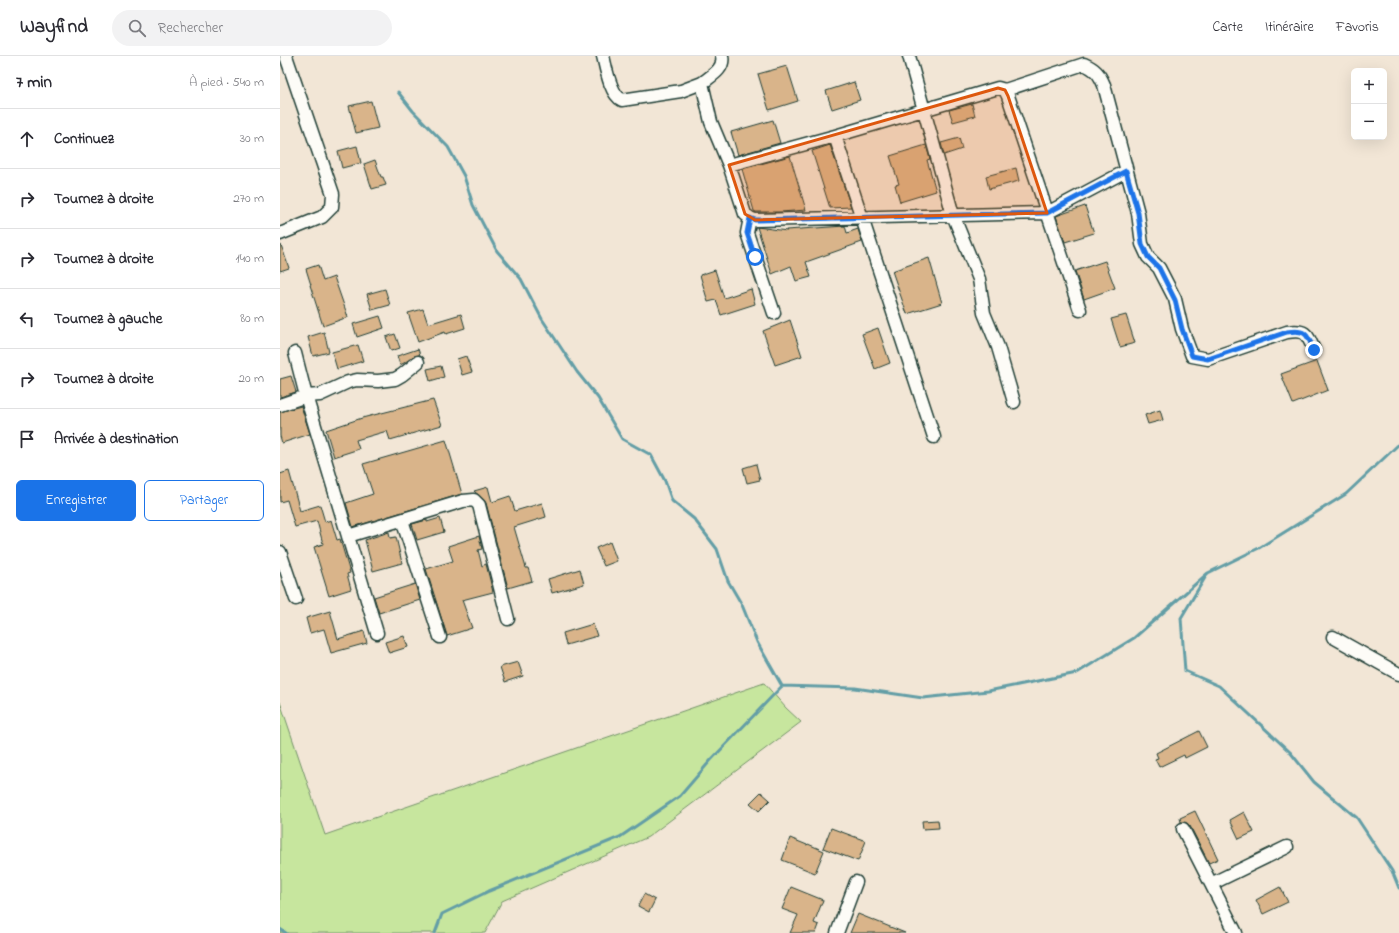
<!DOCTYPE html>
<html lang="fr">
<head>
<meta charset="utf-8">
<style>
  body { margin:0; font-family:"Indie Flower",sans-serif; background:#f2f2f3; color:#2b2b33 }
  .controls { position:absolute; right:12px; top:12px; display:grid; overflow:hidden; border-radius:6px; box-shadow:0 4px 16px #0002 }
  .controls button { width:36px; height:36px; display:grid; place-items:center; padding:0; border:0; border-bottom:1px solid #e1e1e2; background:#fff; color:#2b2b33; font:20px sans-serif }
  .stop { position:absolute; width:12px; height:12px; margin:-9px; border:3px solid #1a73e8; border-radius:50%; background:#fff }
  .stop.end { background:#1a73e8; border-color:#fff; box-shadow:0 1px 4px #0008 }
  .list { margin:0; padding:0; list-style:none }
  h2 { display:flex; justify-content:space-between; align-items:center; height:52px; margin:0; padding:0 16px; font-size:17px }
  h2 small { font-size:13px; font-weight:400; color:#7c7c81 }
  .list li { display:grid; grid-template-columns:26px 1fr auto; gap:12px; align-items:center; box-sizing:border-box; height:60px; padding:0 16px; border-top:1px solid #e1e1e2 }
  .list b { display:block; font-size:15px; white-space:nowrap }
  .list em { font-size:13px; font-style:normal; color:#7c7c81 }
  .actions { display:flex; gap:8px; padding:12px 16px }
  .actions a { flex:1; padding:9px 0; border:1px solid #1a73e8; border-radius:6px; text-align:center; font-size:14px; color:#1a73e8 }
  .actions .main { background:#1a73e8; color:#fff }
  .icon { flex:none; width:22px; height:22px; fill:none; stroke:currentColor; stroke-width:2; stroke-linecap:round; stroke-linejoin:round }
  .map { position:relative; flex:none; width:1119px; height:877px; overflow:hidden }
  header { display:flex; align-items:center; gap:24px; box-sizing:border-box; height:56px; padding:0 20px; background:#fff; border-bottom:1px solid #e1e1e2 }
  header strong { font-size:19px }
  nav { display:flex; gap:22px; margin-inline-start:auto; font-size:14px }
  .search { width:280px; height:36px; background:#f2f2f3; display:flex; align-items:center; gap:10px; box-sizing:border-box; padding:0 14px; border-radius:22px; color:#7c7c81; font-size:15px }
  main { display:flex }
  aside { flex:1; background:#fff }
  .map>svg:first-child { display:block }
  .green { fill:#c7e69e; stroke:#739269 }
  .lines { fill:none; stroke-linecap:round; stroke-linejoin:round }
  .stream { stroke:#649ea6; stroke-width:3 }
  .building { fill:#d9b48a; stroke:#1f3d34 }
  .minor-casing { stroke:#1f3d34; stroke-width:15 }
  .minor { stroke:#fdfcf7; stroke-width:12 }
  .route { stroke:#1a73e8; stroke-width:5 }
  .marked { fill:#de580e; fill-opacity:0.2; stroke:#de580e; stroke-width:3; stroke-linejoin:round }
</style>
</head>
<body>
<header>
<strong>Wayfind</strong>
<div class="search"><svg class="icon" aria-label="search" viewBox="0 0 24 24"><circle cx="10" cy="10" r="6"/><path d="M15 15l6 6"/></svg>Rechercher</div>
<nav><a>Carte</a><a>Itinéraire</a><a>Favoris</a></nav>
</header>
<main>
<aside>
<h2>7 min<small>À pied · 540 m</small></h2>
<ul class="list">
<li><svg class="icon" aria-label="ahead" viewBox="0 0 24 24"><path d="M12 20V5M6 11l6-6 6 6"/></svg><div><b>Continuez</b></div><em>30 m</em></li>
<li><svg class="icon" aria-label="right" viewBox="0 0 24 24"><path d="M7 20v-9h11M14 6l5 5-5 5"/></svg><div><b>Tournez à droite</b></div><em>270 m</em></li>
<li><svg class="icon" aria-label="right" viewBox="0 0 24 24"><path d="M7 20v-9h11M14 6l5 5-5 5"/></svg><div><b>Tournez à droite</b></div><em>140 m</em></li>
<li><svg class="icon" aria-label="left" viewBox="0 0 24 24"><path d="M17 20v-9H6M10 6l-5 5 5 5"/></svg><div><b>Tournez à gauche</b></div><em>80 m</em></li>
<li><svg class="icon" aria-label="right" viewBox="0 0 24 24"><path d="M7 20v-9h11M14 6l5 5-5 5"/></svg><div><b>Tournez à droite</b></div><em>20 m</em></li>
<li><svg class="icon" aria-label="arrive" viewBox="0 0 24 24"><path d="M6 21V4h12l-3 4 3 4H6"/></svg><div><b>Arrivée à destination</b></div></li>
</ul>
<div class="actions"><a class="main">Enregistrer</a><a>Partager</a></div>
</aside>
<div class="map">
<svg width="1119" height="877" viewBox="0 0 1119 877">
  <rect width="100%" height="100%" fill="#f2e6d6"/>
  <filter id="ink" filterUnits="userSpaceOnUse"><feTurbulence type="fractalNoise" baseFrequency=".025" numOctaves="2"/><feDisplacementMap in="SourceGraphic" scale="8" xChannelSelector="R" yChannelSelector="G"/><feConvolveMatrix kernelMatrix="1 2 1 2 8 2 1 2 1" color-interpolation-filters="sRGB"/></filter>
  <g filter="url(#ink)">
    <path class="green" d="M484,627L506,652L521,666L368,781L222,845L205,877H0V646L45,779Z"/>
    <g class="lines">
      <path class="stream" d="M118,36L133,55L168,91L184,120L193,149L217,195L241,223L262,263L297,316L318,342L342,383L371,399L385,425L392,445L414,463L437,493L448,525L462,549L477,586L502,630
        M926,520L901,562L905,615L939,630L1010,696L1034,726L1077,762L1112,815L1119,832
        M0,873L6,877
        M155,877L162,858L209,835L340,781L400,740L431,704L502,630L575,632L643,642L708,635L797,617L854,582L928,517L979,492L1066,438L1119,388"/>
    </g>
    <path class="building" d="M507,10L518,45L489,54L478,18Z
      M574,26L580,44L552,53L546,35Z
      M91,45L98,72L76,77L69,50Z
      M692,48L695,60L673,66L669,54Z
      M493,64L500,87L458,99L451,76Z
      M679,82L682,93L664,99L661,87Z
      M550,89L571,151L550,152L532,95Z
      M646,89L650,103L647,104L656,135L620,146L615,129L619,128L610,100Z
      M77,90L81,107L62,112L58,95Z
      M510,100L526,154L501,156H476L474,155L462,113Z
      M95,104L101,121H103L106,129L92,133L84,108Z
      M736,112L739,125L709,133L706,120Z
      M805,150L814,177L785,186L776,160Z
      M565,170L567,177L578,173L582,186L526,206L531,221L516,225L511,210L492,218L477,171L507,175L506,174Z
      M0,189H1L9,212L0,215Z
      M649,202L662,247L627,258L612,215Z
      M825,205L835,232L804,243L795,215Z
      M38,209L43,225L54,221L68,261L43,270L30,229H31L26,213Z
      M435,214L444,242L471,233L475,248L441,259L436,244L428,246L420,219Z
      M105,233L110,249L92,254L87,238Z
      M143,253L148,268L181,258L185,272L166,278L165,276L138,286L128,257Z
      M846,259L855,287L840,291L831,263Z
      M100,260L104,272L77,281L73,268Z
      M510,264L522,300L495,309L483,275Z
      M598,272L610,307L595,313L582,278Z
      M44,276L49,296L33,300L28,281Z
      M115,278L120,292L111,295L106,281Z
      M78,289L83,305L57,313L52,296Z
      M138,293L140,299L134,300L124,307L120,309L117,300Z
      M186,300L192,316L182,319L177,303Z
      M1037,305L1048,334L1013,348L1001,318Z
      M161,310L164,321L150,325L147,313Z
      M11,320L16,336L0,341V323Z
      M153,344L162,369L110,384L107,375L76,384L79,393L54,401L46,374L82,362Z
      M21,350L30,378L2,387L0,380V356Z
      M880,354L883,364L868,368L865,359Z
      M166,384L182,438L73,471L66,447L93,438L83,408Z
      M476,408L480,424L467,427L463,412Z
      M9,415L20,455L40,449L45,466L51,464L57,484L60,483L70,517L67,518L71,533L49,540L34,491L43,488L37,465L15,471L7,444L0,446V418Z
      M208,431L212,446L230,440L235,455L262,447L266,461L234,471L246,512H248L252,525L228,532L206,447L204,444L194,435Z
      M160,462L164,476L137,484L132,468L147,464V466Z
      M109,476L110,482L116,481L122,507L93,515L85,484Z
      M199,480L202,493L198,494L202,510L206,508L213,536L182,544L192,572L167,580L146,513L173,505L168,490Z
      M330,486L337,505L324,510L316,492Z
      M300,513L304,528L272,537L268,523Z
      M135,528L140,544L99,557L94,541Z
      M50,555L58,583L84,575L87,587L51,597L44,573L30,577L26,562Z
      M313,568L317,580L286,589L283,577Z
      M124,580L128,591L109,597L105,586Z
      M238,606L243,620L225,626L220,611Z
      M919,675L927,691L905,702L904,699L879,711L875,703L878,702L876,697Z
      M481,736L490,744L479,755L470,747Z
      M915,755L938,803L929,807L910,770L907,767L901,766L900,762Z
      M964,756L974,776L959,783L950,764Z
      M658,764L659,772L643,773L642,765Z
      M551,772L586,785L578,805L543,792Z
      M510,782L527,789L528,788L544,795L535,817L502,804Z
      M511,831L543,844L534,867L539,869L536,877H510L518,859L502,853Z
      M1000,831L1008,846L983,858L976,844Z
      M364,838L375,844L369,856L358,850Z
      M578,858L625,877H570Z"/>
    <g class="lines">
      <g class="minor-casing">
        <path id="minor" d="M323,0C326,12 330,38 342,44L401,35L422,27L431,66L449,109L465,158L470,162L475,164L767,157L846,115
          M629,0L673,159L699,223L704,257L718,291L734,346
          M422,27C431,20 445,13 442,0
          M725,34L804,8C815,13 819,17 824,29L858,157L862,188L868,201L879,212L895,243L902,273L912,300L928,303L1007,276C1026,273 1027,278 1034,294
          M555,80L654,381
          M449,109L555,80L718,32L725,34L728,40L800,254
          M470,162L467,177L494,257
          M0,178L42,161L52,151L53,138L6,0
          M15,297L26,340L97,577
          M0,349L26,340L40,339L68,326L77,324L98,325L115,323L122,319L138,306
          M122,464L160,581
          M68,480L183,445L194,444L199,449L228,563
          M0,496L16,543
          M1053,581L1119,618
          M903,773L956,877
          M931,828L1007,791
          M557,877L576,826"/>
      </g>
      <use href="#minor" class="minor"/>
    </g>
  </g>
  <g class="lines" filter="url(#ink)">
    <path class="route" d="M475,201L467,177L470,162L475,164L767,157L846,115L858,157L862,188L868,201L879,212L895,244L902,273L912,300L928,303L1007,276C1026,273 1027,278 1034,294"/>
  </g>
  <path class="marked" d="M718,32L725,34L728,40L767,157L475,164L465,158L449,109Z"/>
</svg>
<div class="controls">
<button>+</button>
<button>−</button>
</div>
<div class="stop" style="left:475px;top:201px"></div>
<div class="stop end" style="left:1034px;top:294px"></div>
</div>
</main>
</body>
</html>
